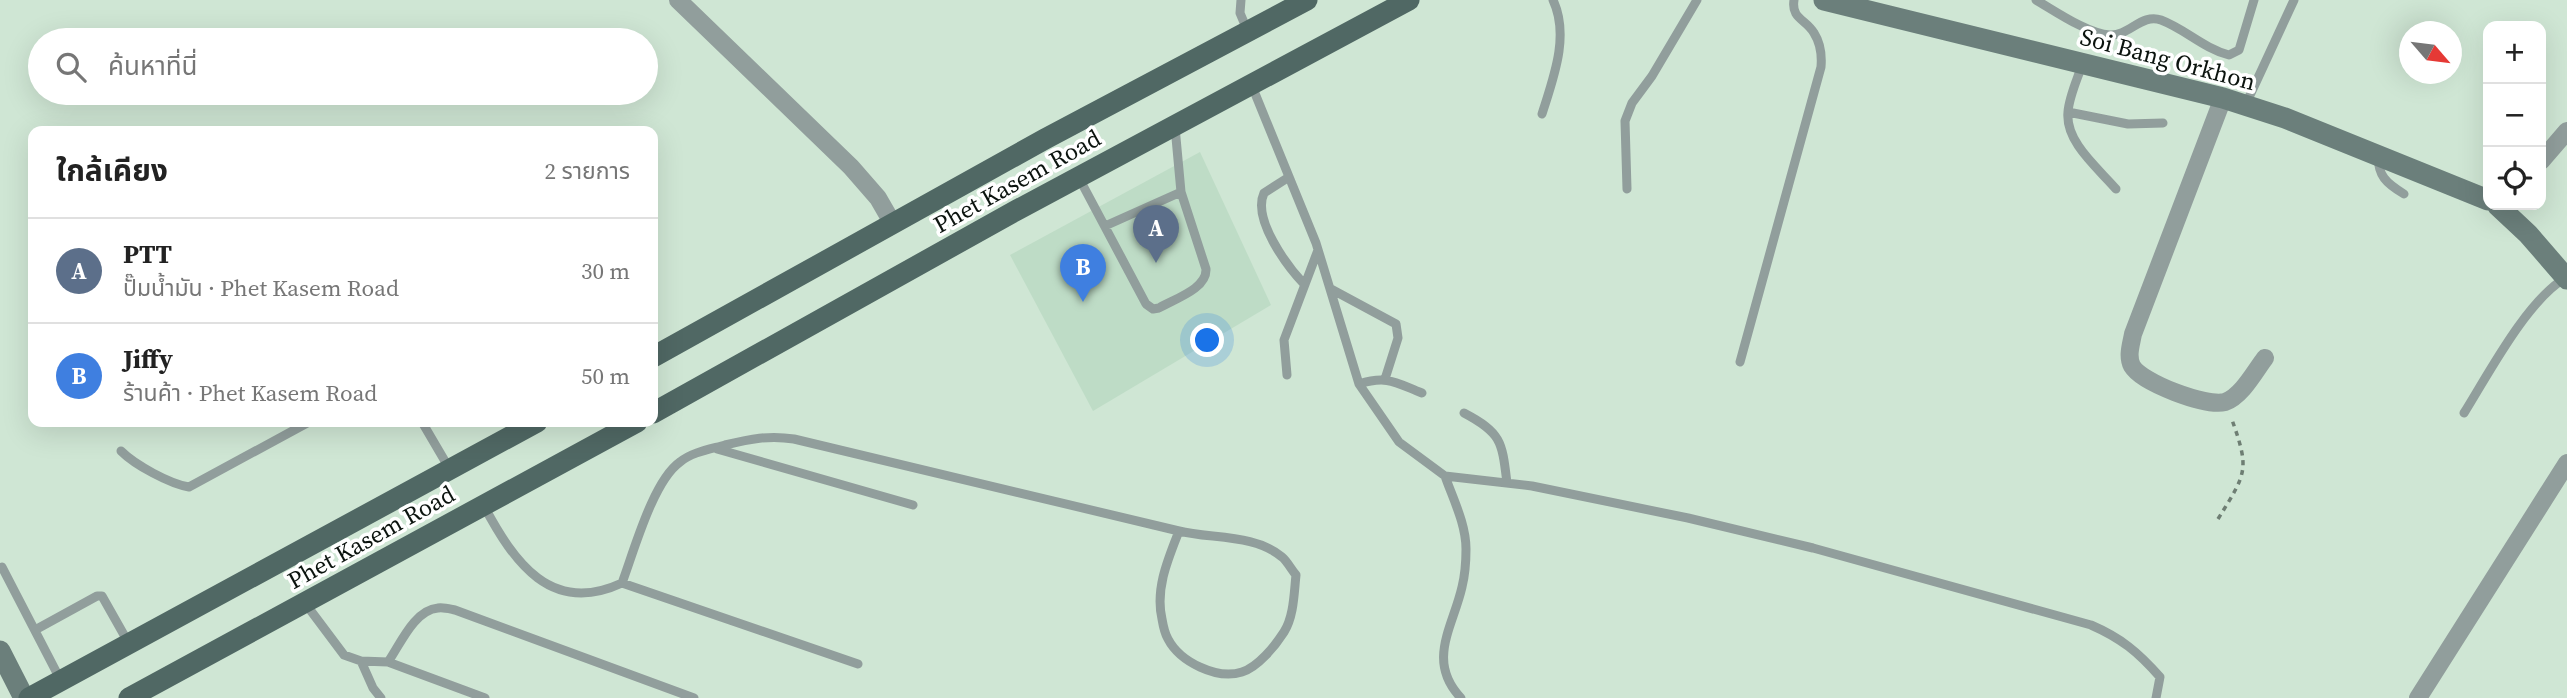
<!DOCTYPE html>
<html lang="th">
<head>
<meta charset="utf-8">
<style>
  body { margin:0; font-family:"Source Serif 4","Noto Sans Thai",serif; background:#f2f2f2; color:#222 }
  .controls { position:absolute; right:21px; top:21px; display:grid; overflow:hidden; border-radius:14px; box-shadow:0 7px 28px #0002 }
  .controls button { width:63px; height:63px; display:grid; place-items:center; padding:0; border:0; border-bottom:2px solid #e0e0e0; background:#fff; color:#222; font:35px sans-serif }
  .compass { position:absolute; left:2399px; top:21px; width:63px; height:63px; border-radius:50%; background:#fff; box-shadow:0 7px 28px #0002; rotate:118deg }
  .you { position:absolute; left:1208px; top:341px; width:24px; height:24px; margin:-18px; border:5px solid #fff; border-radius:50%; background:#1a73e8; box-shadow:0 0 0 10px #1a73e833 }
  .badge { display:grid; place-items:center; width:46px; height:46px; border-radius:50%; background:#9e105b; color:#fff; font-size:23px; font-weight:700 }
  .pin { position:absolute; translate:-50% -58px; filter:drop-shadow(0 2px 4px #0008) }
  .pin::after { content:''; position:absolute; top:37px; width:24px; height:21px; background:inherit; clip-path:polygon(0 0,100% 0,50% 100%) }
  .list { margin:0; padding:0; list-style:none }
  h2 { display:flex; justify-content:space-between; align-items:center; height:91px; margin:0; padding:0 28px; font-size:30px }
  h2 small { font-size:23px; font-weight:400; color:#767676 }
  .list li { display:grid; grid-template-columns:46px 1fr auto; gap:21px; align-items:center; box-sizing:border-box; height:105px; padding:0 28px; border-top:2px solid #e0e0e0 }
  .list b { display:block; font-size:26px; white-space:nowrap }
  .list p { margin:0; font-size:23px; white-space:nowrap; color:#767676 }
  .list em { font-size:23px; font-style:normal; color:#767676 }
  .icon { flex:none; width:38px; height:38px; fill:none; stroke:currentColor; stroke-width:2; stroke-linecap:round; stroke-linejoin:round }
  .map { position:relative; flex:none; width:2567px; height:698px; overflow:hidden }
  .search { position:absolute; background:#fff; box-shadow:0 7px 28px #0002; left:28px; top:28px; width:630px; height:77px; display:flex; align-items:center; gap:18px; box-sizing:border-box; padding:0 24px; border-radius:38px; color:#767676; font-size:26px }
  .panel { position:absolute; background:#fff; box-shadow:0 7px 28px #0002; left:28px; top:126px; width:630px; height:301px; border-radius:14px }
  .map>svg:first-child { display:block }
  .built { fill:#bedcc6 }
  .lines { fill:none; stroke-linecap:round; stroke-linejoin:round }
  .path { stroke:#6e7e73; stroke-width:3.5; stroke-dasharray:5 5; stroke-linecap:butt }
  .lane { stroke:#919e9c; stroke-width:9 }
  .street { stroke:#919e9c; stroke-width:18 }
  .secondary { stroke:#6b7f7b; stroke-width:21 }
  .primary { stroke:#506864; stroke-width:21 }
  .labels { text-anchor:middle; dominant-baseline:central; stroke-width:7; stroke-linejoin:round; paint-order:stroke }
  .street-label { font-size:24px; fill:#0b130e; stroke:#fff }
</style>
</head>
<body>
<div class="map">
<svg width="2567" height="698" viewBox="0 0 2567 698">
  <rect width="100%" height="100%" fill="#cfe6d4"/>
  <path class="built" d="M1200,152L1271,305L1093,411L1010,255Z"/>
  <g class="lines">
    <path class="path" d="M2218,519C2247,472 2250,470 2231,417"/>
    <path class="lane" d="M1241,0L1240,13L1248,32
      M2036,0C2055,11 2088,34 2110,35C2129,36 2142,13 2161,20C2185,29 2203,48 2229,55L2239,50L2254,0
      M2082,65C2077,80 2069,97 2068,112C2065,142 2098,168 2116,189
      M1252,86L1316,243L1359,384L1399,442L1445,476L1532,486L1688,518L1813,548L2091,625C2121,638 2138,652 2160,677L2156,698
      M2245,106L2294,0
      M2068,112L2128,124L2163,123
      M1542,114C1553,79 1570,36 1553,0
      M2378,155C2378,176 2386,183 2404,194
      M1289,177L1264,193C1252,219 1287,266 1304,284
      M1079,178L1146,304L1153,309L1159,308C1174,299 1207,289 1206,269L1181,192L1175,127
      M1627,189L1625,121L1632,103L1652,76L1697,0
      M1105,226L1181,192
      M1331,289L1396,324L1398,338L1385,379
      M1740,362L1821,67C1822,55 1821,44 1814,33C1806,19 1791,19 1794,0
      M1287,375L1284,340L1318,250
      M1359,384C1388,375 1396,383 1422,393
      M1464,413C1502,433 1502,442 1507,483
      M2464,413C2489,373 2526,302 2565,278
      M422,422L449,468
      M717,449L913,505
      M121,451C135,465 170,484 189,487L309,422
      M1445,476C1453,499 1466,524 1466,549C1466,561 1465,575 1462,587C1453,627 1426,661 1461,698
      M484,506C514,562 551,616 622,583L858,664
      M2,567L60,679
      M622,583C634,551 653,481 680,462C692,452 711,449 725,445C750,439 769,435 794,439L1179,531C1211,539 1255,534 1282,557C1287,561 1291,569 1296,575C1294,593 1294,616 1284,632C1275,646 1258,667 1242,672C1217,680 1180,662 1168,639C1165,634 1163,625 1162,619C1155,589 1168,559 1179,531
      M305,603L344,655L361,661L388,662L485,698
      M35,630L97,596H102L128,642
      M361,661L373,688L381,698
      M388,662C400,645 414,610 438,608C443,607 450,609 455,610L694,698"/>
    <path class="street" d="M678,0L851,167L878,198L893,224
      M2223,98L2133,334C2131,345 2127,356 2132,366C2142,383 2206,407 2225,402C2242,396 2255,371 2265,358
      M2541,161L2567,131
      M2418,698L2567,463"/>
    <path class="secondary" d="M1824,0L2223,98L2285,118L2488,200
      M2497,205L2528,234L2567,279
      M0,651L24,698"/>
    <path class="primary" d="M653,357L1045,139L1307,0
      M653,413L1017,210L1409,0
      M29,698L537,422
      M129,698L637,422"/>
  </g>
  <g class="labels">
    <g class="street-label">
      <text transform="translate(2168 59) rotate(15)">Soi Bang Orkhon</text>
      <text transform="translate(1017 181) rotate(-29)">Phet Kasem Road</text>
      <text transform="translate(371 537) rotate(-29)">Phet Kasem Road</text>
    </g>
  </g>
</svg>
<div class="controls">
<button>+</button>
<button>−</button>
<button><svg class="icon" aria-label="locate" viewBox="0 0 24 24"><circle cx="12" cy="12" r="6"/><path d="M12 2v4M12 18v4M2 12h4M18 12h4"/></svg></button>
</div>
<svg class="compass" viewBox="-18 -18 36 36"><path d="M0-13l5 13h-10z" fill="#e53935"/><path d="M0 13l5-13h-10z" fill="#767676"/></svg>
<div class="you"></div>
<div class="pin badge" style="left:1156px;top:263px;background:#5c6f8a">A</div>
<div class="pin badge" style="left:1083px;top:302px;background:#3f7fe0">B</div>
<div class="search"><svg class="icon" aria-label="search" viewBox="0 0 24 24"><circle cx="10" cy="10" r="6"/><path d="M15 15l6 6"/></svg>ค้นหาที่นี่</div>
<section class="panel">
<h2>ใกล้เคียง<small>2 รายการ</small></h2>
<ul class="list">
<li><span class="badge" style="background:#5c6f8a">A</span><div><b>PTT</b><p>ปั๊มน้ำมัน · Phet Kasem Road</p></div><em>30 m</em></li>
<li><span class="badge" style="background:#3f7fe0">B</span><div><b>Jiffy</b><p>ร้านค้า · Phet Kasem Road</p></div><em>50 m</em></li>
</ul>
</section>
</div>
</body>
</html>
